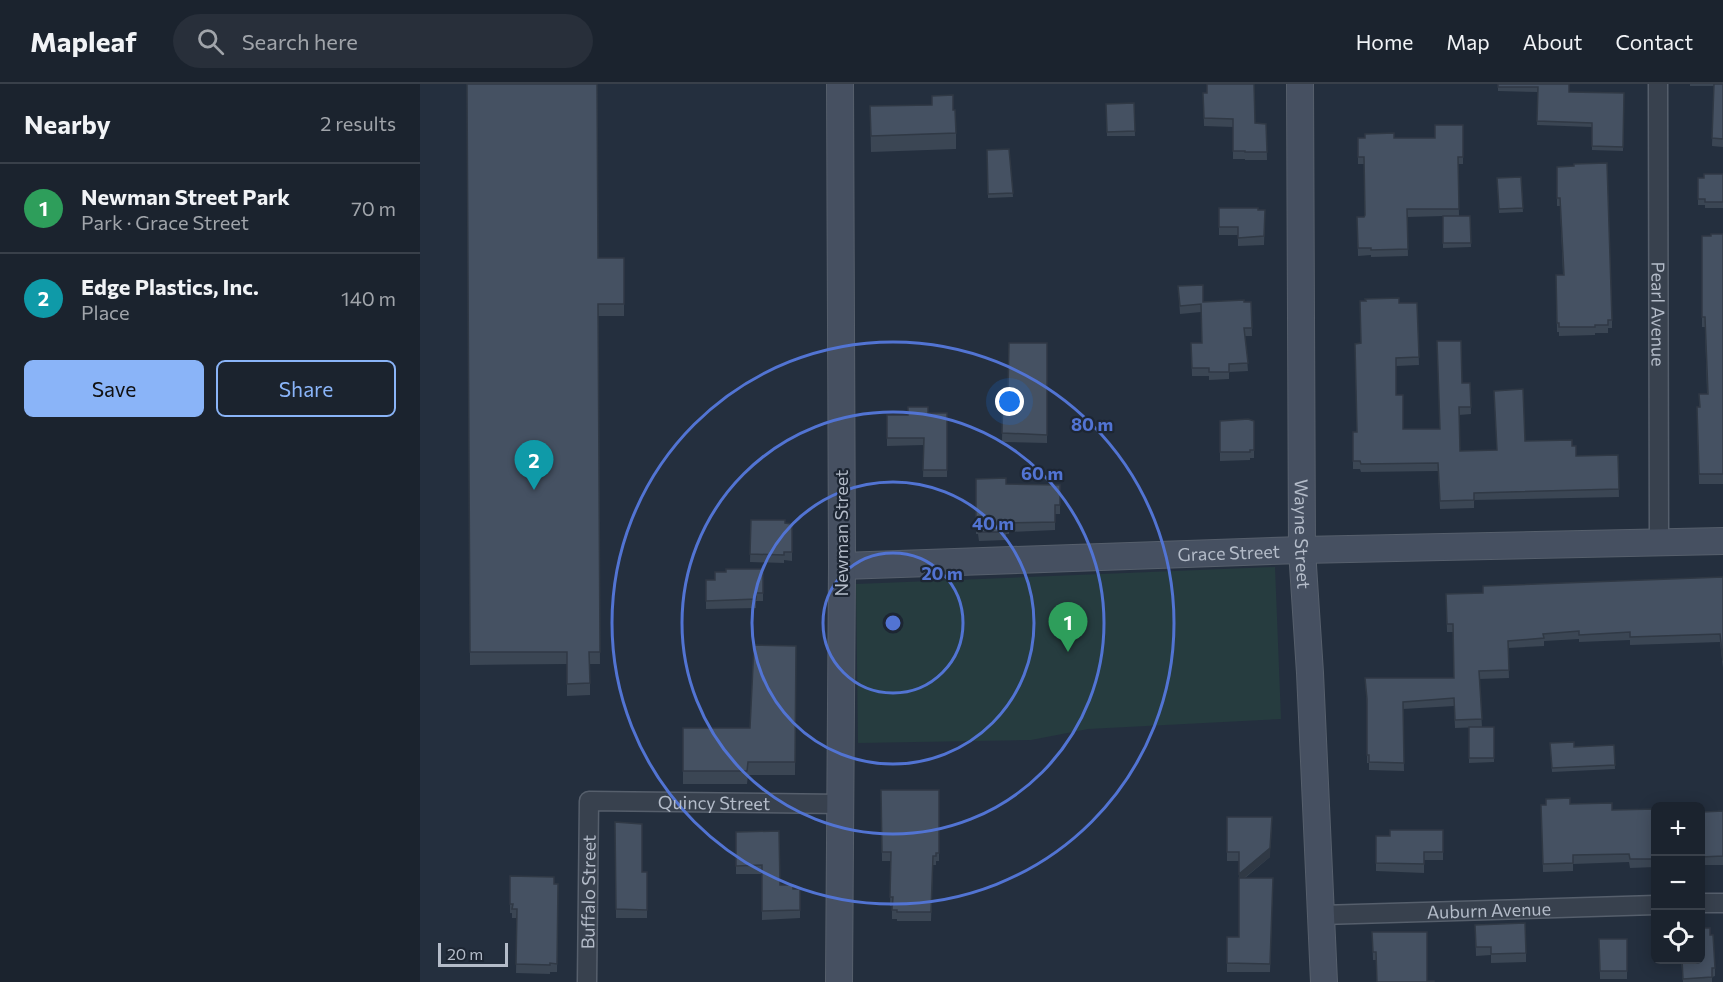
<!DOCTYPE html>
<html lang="en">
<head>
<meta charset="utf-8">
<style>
  body { margin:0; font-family:Commissioner,sans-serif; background:#282f3a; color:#f1f3f6 }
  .controls { position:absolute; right:18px; bottom:18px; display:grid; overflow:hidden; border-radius:9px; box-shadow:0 3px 15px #0003 }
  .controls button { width:54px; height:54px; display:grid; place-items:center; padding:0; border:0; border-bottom:2px solid #39404a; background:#1b232e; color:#f1f3f6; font:30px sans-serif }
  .scale { position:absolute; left:18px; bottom:15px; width:70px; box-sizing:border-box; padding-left:6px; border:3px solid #b4bcc9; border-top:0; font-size:16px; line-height:21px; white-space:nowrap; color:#b4bcc9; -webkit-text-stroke:4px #1d2633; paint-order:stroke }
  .you { position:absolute; left:590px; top:318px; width:21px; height:21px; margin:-15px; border:4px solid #fff; border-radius:50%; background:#1a73e8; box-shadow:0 0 0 9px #1a73e833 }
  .badge { display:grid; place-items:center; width:39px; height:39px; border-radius:50%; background:#8ab4f8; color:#fff; font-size:20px; font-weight:700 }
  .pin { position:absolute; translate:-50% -50px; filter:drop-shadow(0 2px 3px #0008) }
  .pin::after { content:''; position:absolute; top:32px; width:21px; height:18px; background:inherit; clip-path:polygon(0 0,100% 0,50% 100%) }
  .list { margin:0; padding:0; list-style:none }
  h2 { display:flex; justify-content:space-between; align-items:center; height:78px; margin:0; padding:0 24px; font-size:26px }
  h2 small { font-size:20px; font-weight:400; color:#a0a4aa }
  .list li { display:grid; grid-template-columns:39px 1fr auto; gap:18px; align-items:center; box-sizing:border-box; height:90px; padding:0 24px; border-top:2px solid #39404a }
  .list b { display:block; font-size:22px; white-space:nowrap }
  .list p { margin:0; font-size:20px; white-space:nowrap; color:#a0a4aa }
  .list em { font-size:20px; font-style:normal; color:#a0a4aa }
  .actions { display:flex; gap:12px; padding:18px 24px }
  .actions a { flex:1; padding:14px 0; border:2px solid #8ab4f8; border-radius:9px; text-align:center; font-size:21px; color:#8ab4f8 }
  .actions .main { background:#8ab4f8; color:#111 }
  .icon { flex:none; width:33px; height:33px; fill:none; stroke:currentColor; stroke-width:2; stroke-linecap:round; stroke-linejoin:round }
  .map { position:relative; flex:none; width:1303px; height:898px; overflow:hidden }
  header { display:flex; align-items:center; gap:36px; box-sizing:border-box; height:84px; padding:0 30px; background:#1b232e; border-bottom:2px solid #39404a }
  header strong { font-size:28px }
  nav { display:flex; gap:33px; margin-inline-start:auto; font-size:21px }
  .search { width:420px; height:54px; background:#282f3a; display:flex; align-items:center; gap:15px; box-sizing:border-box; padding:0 21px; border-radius:33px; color:#a0a4aa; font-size:22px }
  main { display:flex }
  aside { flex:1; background:#1b232e }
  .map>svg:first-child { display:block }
  .green { fill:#263c3f }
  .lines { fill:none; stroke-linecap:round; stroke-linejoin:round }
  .street-casing { stroke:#565f6c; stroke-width:21 }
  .secondary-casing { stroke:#565f6c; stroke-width:28 }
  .street { stroke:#38414e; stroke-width:18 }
  .secondary { stroke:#465061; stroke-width:26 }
  .wall { fill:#3b4654 }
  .shaded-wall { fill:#303945 }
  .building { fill:#455162; stroke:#303945; stroke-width:1.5 }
  .ring { fill:none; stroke:#5274d3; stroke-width:3 }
  .labels { text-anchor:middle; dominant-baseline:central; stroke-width:4.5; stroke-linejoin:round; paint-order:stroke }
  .street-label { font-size:18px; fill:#b4bcc9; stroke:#1d2633 }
  .centre { fill:#5274d3; stroke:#1d2633; stroke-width:3 }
  .ring-label { font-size:18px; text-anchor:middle; font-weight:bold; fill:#5274d3; stroke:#1d2633; stroke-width:4.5; stroke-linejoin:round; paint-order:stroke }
</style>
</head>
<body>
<header>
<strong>Mapleaf</strong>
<div class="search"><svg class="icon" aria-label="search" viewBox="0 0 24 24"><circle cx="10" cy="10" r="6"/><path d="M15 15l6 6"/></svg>Search here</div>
<nav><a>Home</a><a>Map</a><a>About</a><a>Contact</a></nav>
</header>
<main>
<aside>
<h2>Nearby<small>2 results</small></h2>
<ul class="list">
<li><span class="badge" style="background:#2e9e5b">1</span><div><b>Newman Street Park</b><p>Park · Grace Street</p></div><em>70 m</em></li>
<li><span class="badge" style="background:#0f9aa8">2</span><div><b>Edge Plastics, Inc.</b><p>Place</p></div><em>140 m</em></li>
</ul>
<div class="actions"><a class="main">Save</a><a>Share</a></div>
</aside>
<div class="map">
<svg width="1303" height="898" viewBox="0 0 1303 898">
  <rect width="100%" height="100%" fill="#242f3e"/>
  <path class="green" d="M855,483L861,635L668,645L611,656L438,659L436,500Z"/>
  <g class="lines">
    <g class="street-casing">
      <g id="street">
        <path id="s1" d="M1238,0L1239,458"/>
        <path d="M1280,819H1303"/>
        <path id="s2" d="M901,831L1236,821"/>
        <path id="s3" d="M167,898L169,717L421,720"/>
      </g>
    </g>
    <g class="secondary-casing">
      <g id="secondary">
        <path id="s4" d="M880,0L882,466L890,589L904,898"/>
        <path id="s5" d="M422,482L882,466L1303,457"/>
        <path d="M419,898L422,482L420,0"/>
      </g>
    </g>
    <use href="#street" class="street"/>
    <use href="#secondary" class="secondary"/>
  </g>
  <path class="wall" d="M47,0L178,174H204V232H178L180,580H170V611L147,612V580L50,581Z
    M1078,0H1149V8L1204,9L1203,67L1172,66V43L1117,41L1118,8L1078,7Z
    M1270,0H1303V63L1292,62L1294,2H1270Z
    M783,9H787L835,39L846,40L847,76H825V75H813V43L784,42Z
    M714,19L715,52H687L686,20Z
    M450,22L533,26L536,49V65L451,68Z
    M1043,41V80H1038L1039,132H1050L1051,163L1023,164V132L987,133L988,172L951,173V171L938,172L937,133H944L945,131L944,80H938V54H1015Z
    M589,65L593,113L568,114L567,66Z
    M1137,83L1192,236V244H1188V249H1175V251L1139,252V248H1137L1136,191H1143L1140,122H1137Z
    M1303,90V124H1285V121H1278V94H1284Z
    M1101,93L1103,128L1079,129L1077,94Z
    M799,124L845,126L844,161L818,162V151H799Z
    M1303,150V400H1279L1277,333L1279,323V310H1287L1285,243H1282V152H1291Z
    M758,202L783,218H831L832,252H825L828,287L809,288V295L789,296V292H772L771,259H782L781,228L760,230Z
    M979,219H997L999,281L976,282V311L983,345H1020L1042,299H1050L1051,330L1039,331L1040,367L1076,366L1105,357L1152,362L1156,372L1198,371L1199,413L1054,416V424L1020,425L1018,387L941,388L940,385H933V348H936Z
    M627,259V359L582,358L583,304H588Z
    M508,329H527V393H503L504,361L467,362V331H488Z
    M800,337H834V374H830V376L800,377Z
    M556,395L586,400L640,401V430H635V446L589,448V450H586V456L559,457L558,450H556Z
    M331,436L372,440V477L364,476V479L330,478Z
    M343,485V517H336V524L286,525V496H295L306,488Z
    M1303,493V584L1300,558L1210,561V556L1159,558V555L1124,557V562L1088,564L1089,594L1059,595L1062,643L1035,644L1034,622L983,625L984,687L949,686V679H947V622L945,594H1034L1033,548H1027L1026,510L1063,509Z
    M376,562L375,691H328L327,700H263V644H330Z
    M1049,643H1074V678L1049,679Z
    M1130,659L1154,663L1194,661L1195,685L1132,688Z
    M461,706H519V777H516V781H513L511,837H477V835H472V822H470L471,777H462Z
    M1150,720L1192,726L1236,725V783L1210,784L1209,778L1153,780V787L1123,788L1121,721Z
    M1281,726L1283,728L1303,727V781H1281Z
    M807,733L850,773L825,794H853L850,888H807V853H819V777H807Z
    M195,738L222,788H227V834H196Z
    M1023,746V776H1004V789L956,787V752H970Z
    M316,748L360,801L373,805H380V834L342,836V790H316Z
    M90,792L138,800L137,888H130V890L96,889L97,834H92V829H90Z
    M1055,841L1106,869V878L1071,879V871L1056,872Z
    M952,848L1007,897L957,898L956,876H953Z
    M1290,851L1295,884V892L1292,893V898H1263L1261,876H1281Z
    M1179,855H1207V895H1180Z"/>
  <path class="shaded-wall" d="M852,741L850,773L819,798V790Z"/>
  <path class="building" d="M47,0H177L178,174H204V220H178L180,568H169L170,599L147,600V568H50Z
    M787,0H834L835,39L846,40L847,68H825V67H813V35L784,34L783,9H787Z
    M1078,0H1149V8L1204,9L1203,63L1172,62V39L1117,37L1118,3H1078Z
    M1294,0H1303V55L1292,54Z
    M533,11V26H535L536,49L451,52L450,22L512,21V12Z
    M714,19L715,47L687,48L686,20Z
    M1015,41H1043V73H1038L1039,125H987L988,165L951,166V164H938L937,133H944L945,131L944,73H938V54H945V50L974,49V54H1015Z
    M589,65L593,109L568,110L567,66Z
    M1187,79L1192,236H1188V241H1175V243H1139V239H1137L1136,191H1144L1140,114H1137V83L1154,82V80Z
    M1284,90H1303V118H1285V115H1278V94H1284Z
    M1101,93L1103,124L1079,125L1077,94Z
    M799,124H838V126H845L844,152L818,154V143H799Z
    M1023,132H1050L1051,159H1023Z
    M1291,150H1303V390H1279L1277,323H1280L1279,310H1288L1285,233H1282V152H1291Z
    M783,201V218L824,216V218H831L832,244H824L828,279L809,280V288H789V284H772L771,259H782L781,220L760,222L758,202Z
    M979,214V219H997L999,273L976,274V311H983V345H1020L1017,257H1041L1042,299H1050L1051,323H1039L1040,367L1077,366L1074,307L1103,305L1105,357L1152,356V362H1156V372L1198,371L1199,405L1054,409V416L1020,417L1018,379L941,380L940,377H933V348H937L935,260L941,259L940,217H946L945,215Z
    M589,259H627V351L582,349L583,304H588Z
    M488,323H508V329H527V386H503L504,354H467V331H488Z
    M828,335L834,337V366H830V368H800V337Z
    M586,394V400L640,401V421H635V438L589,439V441H586V448H559L558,442H556V395Z
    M331,436H365V439L372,440V468H364V471L330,470Z
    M306,485H343V509H336V515L286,517V496H295V488H306Z
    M1303,493V577L1300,550L1210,553V548L1159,551V547L1123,550L1124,554L1088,557L1089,586L1059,587L1062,635L1035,636L1034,614L983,618L984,679L949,678V671H947V615L945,594H1034L1033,540H1027L1026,510L1063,509V502Z
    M334,561L376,562L375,678H328L327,687H263V644H330Z
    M1049,643H1074V674H1049Z
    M1154,658V663L1194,661L1195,681L1132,684L1130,659Z
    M461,706H519V769H516V772H513L511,828H477V826H472L473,813H470L471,768H462Z
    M1150,714V720L1192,719V726L1236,725V775H1210L1209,770L1153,771V779L1123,780L1121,721H1126V715Z
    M1271,720V723H1242V721Z
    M1281,726H1283V728L1303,727V772L1281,773Z
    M807,733H852L850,764L819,790V768H807Z
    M195,738L222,740V788H227V826L196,825Z
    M970,746H1023V768H1004V780L956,779V752H970Z
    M359,747L360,801H373V805H380V826L342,827V781L316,782V748Z
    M90,792L134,793V800H138L137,880L130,879V881L96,880L97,825H92L93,820H90Z
    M819,794H853L850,880L807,879V853H819Z
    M1105,839L1106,869L1071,870V863H1056L1055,841Z
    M1281,844H1290V851H1293L1295,884H1292V893L1263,895L1262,876H1281Z
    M952,848H1007V897H1014V898H957L956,868H953Z
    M1179,855H1207V887H1180Z"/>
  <g class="ring">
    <circle cx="473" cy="539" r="70"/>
    <circle cx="473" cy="539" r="141"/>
    <circle cx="473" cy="539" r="211"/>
    <circle cx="473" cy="539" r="281"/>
  </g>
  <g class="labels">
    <g class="street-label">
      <text stroke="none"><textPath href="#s1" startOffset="230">Pearl Avenue</textPath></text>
      <text transform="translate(421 449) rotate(-90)">Newman Street</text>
      <text stroke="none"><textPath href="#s4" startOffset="450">Wayne Street</textPath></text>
      <text stroke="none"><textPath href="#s5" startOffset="387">Grace Street</textPath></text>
      <text stroke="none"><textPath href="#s3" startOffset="306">Quincy Street</textPath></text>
      <text stroke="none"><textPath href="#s3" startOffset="90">Buffalo Street</textPath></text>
      <text stroke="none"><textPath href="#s2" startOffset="168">Auburn Avenue</textPath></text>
    </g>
  </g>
  <circle cx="473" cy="539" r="9" class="centre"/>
  <g class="ring-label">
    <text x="672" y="347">80 m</text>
    <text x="622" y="396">60 m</text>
    <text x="573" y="446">40 m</text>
    <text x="522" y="496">20 m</text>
  </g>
</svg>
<div class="controls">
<button>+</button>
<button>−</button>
<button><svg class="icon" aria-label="locate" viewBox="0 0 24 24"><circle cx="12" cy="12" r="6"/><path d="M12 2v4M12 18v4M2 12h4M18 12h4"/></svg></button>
</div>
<div class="scale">20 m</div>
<div class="you"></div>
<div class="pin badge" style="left:648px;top:568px;background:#2e9e5b">1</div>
<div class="pin badge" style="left:114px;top:406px;background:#0f9aa8">2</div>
</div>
</main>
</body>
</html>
